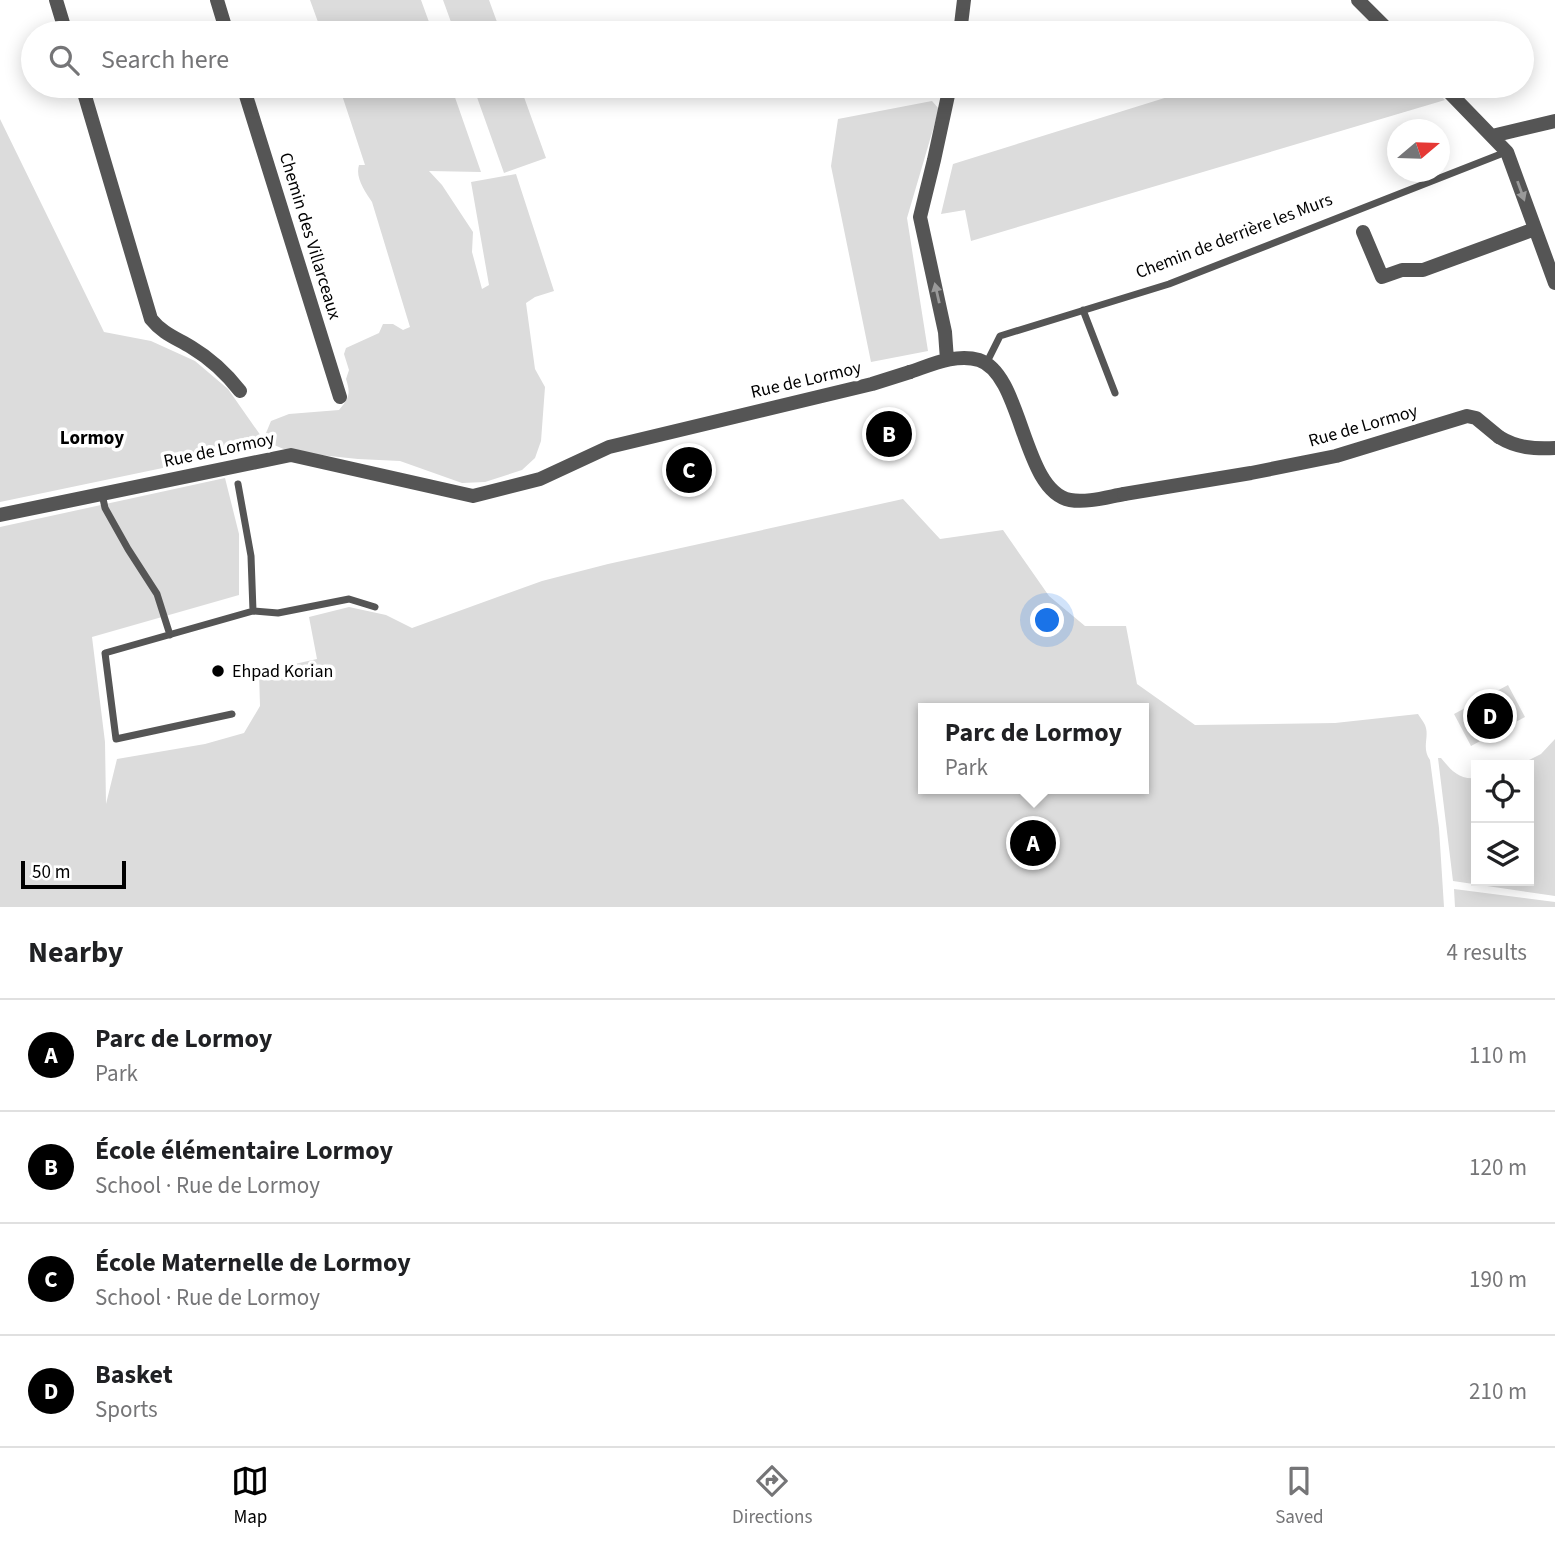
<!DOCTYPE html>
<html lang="en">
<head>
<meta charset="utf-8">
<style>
  body { margin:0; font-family:"Source Sans 3",sans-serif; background:#f6f6f6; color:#202124 }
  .controls { position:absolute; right:21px; bottom:21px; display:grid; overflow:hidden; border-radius:0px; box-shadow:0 4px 18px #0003 }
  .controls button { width:63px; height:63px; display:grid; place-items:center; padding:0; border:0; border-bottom:2px solid #e0e0e0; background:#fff; color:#202124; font:35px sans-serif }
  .compass { position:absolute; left:1387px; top:119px; width:63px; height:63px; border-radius:50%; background:#fff; box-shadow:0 4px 18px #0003; rotate:71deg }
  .scale { position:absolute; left:21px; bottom:18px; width:105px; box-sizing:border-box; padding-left:7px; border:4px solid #000; border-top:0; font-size:19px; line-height:24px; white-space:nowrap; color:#000; -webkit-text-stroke:5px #fff; paint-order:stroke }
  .you { position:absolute; left:1048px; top:621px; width:24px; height:24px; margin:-18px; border:5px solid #fff; border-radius:50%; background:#1a73e8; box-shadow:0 0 0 10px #1a73e833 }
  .badge { display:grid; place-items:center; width:46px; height:46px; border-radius:50%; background:#000; color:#fff; font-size:23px; font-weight:700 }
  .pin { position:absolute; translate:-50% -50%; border:4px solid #fff; box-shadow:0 2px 7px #0006 }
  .popup { position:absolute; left:918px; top:703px; width:231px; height:91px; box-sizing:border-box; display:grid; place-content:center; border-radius:0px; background:#fff; filter:drop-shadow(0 2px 5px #0005); font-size:23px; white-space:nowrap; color:#757577 }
  .popup b { font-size:26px; color:#202124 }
  .popup::after { content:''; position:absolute; left:50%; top:100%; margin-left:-14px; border:14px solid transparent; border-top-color:#fff }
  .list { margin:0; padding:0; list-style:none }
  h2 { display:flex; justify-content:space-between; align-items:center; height:91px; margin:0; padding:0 28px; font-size:30px }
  h2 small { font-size:23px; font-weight:400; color:#757577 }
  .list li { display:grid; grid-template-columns:46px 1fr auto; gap:21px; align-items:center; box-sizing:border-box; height:112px; padding:0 28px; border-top:2px solid #e0e0e0 }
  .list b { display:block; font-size:26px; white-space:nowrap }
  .list p { margin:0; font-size:23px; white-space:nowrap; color:#757577 }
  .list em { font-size:23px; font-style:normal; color:#757577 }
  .icon { flex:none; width:38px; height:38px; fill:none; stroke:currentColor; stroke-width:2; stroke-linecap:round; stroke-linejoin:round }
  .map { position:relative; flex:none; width:1555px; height:907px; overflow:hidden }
  .search { position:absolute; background:#fff; box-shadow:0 4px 18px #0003; left:21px; right:21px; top:21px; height:77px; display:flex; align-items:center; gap:18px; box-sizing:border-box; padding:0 24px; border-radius:38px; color:#757577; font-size:26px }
  .sheet { height:539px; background:#fff }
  nav { display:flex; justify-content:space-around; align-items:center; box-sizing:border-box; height:98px; border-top:2px solid #e0e0e0; background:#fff; font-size:19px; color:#757577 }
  nav a { display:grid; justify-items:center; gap:4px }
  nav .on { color:#000 }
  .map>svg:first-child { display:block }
  .green { fill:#dcdcdc; fill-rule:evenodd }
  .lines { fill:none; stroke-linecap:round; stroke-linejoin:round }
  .service { stroke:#555; stroke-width:7 }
  .minor { stroke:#555; stroke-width:14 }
  .tertiary { stroke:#555; stroke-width:14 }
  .oneway { fill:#999 }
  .poi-dot { fill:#000; stroke:#fff; stroke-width:2.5 }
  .labels { text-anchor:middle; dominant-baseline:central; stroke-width:7; stroke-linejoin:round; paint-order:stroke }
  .street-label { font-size:18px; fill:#000; stroke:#fff }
  .poi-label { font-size:18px; fill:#000; stroke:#fff; text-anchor:start }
  .neighbourhood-label { font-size:19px; font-weight:bold; fill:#000; stroke:#fff }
</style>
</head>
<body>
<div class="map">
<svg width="1555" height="907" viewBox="0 0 1555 907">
  <rect width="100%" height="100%" fill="#fff"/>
  <path class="green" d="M310,0H421L433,33H322Z
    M443,0H489L501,33H455Z
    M339,86H451L481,172L429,171L442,185L473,232L472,252L482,289L489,285L471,182L516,174L554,291L535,297L526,303L535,369L545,387L541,441L535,458L522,470L485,482L462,483L400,461L358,459L291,452L274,445L266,433L271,421L289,414L339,410C349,398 351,394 346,379L349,370L344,354L346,348L379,333L383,324H393L403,330L410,327L372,202C365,191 355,178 359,165H365Z
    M473,86H520L546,158L504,173Z
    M1203,86H1430L1445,100L971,241L965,210L941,214L953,164Z
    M932,101L939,109L907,218L928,351L871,362L831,166L838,119Z
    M0,119L104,332L151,341L195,361L228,389L268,446L0,502Z
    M225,478L239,534V595L92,637L105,742L106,804L117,759L205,744L244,733L260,706L259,672L317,659L309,617L349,607L386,615L412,628L542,581L608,564L903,499L940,539L1003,530L1049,596L1085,626H1126L1137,684L1195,725L1335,723L1418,714C1420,717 1423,721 1425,725C1430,737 1421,747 1430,760L1439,828L1444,907H0V527ZM923,708H1143V789H923Z
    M1508,685L1525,717L1471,746L1454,714Z
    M1555,739V896L1453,881L1438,758H1441C1451,770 1459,780 1476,778V881H1529V765H1519L1541,754Z
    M1454,889L1555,902V907H1455Z"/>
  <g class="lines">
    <path class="service" d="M1083,310L1115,393
      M986,364L1000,336L1169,284L1506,152
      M102,494L105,508L128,549L157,594L170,635
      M253,611L278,613L349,599L375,607
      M232,714L116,739L105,653L253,611L251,556L238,484"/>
    <path class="minor" d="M56,0L66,33
      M217,0L227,33
      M1358,0L1391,33
      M960,33L964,0
      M82,86L151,319C162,333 176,338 191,347C211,359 226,373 240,391
      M243,86L340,397
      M1443,86L1507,152L1555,283
      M1492,136L1555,121
      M1363,232L1382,277L1402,270H1423L1535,229
      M947,360L945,332L920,217L934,160L950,86
      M910,372C931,365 956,353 979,360C1023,374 1022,491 1070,500C1087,503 1107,497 1124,494
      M1499,437C1517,448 1534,449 1555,448"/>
    <path class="tertiary" d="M1124,494L1251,473L1336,456L1467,416L1476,418L1499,437
      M0,515L291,455L473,496L540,479L609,447L872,384L910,372"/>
  </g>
  <defs><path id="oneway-solid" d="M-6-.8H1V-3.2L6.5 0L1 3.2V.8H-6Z" transform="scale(1.75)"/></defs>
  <g class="oneway">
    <use href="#oneway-solid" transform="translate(1521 191) rotate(70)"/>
    <use href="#oneway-solid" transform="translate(937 293) rotate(-103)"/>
  </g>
  <circle class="poi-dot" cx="218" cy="671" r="7"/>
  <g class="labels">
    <g class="street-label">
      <text transform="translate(310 236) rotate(73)">Chemin des Villarceaux</text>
      <text transform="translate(1234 236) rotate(-21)">Chemin de derrière les Murs</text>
      <text transform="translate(806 380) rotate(-13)">Rue de Lormoy</text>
      <text transform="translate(1363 426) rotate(-16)">Rue de Lormoy</text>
      <text transform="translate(219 450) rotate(-12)">Rue de Lormoy</text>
    </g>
    <g class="poi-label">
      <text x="232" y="671">Ehpad Korian</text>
    </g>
    <g class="neighbourhood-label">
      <text x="92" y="438">Lormoy</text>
    </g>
  </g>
</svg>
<div class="controls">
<button><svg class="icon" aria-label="locate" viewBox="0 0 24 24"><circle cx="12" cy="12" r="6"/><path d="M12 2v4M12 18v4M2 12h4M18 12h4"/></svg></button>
<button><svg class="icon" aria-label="layers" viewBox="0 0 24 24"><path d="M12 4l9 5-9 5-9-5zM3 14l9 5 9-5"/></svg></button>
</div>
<svg class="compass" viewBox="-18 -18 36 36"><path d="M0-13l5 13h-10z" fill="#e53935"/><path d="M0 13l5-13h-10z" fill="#757577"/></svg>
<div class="scale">50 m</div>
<div class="you"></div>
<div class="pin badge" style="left:1033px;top:843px">A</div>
<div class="popup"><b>Parc de Lormoy</b>Park</div>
<div class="pin badge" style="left:889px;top:434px">B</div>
<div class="pin badge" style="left:689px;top:470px">C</div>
<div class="pin badge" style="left:1490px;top:716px">D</div>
<div class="search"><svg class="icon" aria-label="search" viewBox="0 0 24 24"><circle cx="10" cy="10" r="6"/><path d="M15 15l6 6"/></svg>Search here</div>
</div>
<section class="sheet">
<h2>Nearby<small>4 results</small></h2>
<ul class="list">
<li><span class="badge">A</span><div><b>Parc de Lormoy</b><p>Park</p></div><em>110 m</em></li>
<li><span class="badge">B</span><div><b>École élémentaire Lormoy</b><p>School · Rue de Lormoy</p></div><em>120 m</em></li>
<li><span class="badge">C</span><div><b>École Maternelle de Lormoy</b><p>School · Rue de Lormoy</p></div><em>190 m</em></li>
<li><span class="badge">D</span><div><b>Basket</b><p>Sports</p></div><em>210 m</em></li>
</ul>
</section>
<nav>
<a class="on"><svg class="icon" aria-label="map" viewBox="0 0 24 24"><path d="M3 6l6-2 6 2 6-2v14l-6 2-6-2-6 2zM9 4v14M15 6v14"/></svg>Map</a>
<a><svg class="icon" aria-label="directions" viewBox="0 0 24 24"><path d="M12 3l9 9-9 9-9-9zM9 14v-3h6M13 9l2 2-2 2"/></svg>Directions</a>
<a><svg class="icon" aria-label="saved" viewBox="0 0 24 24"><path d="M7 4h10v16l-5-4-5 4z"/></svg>Saved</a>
</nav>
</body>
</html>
